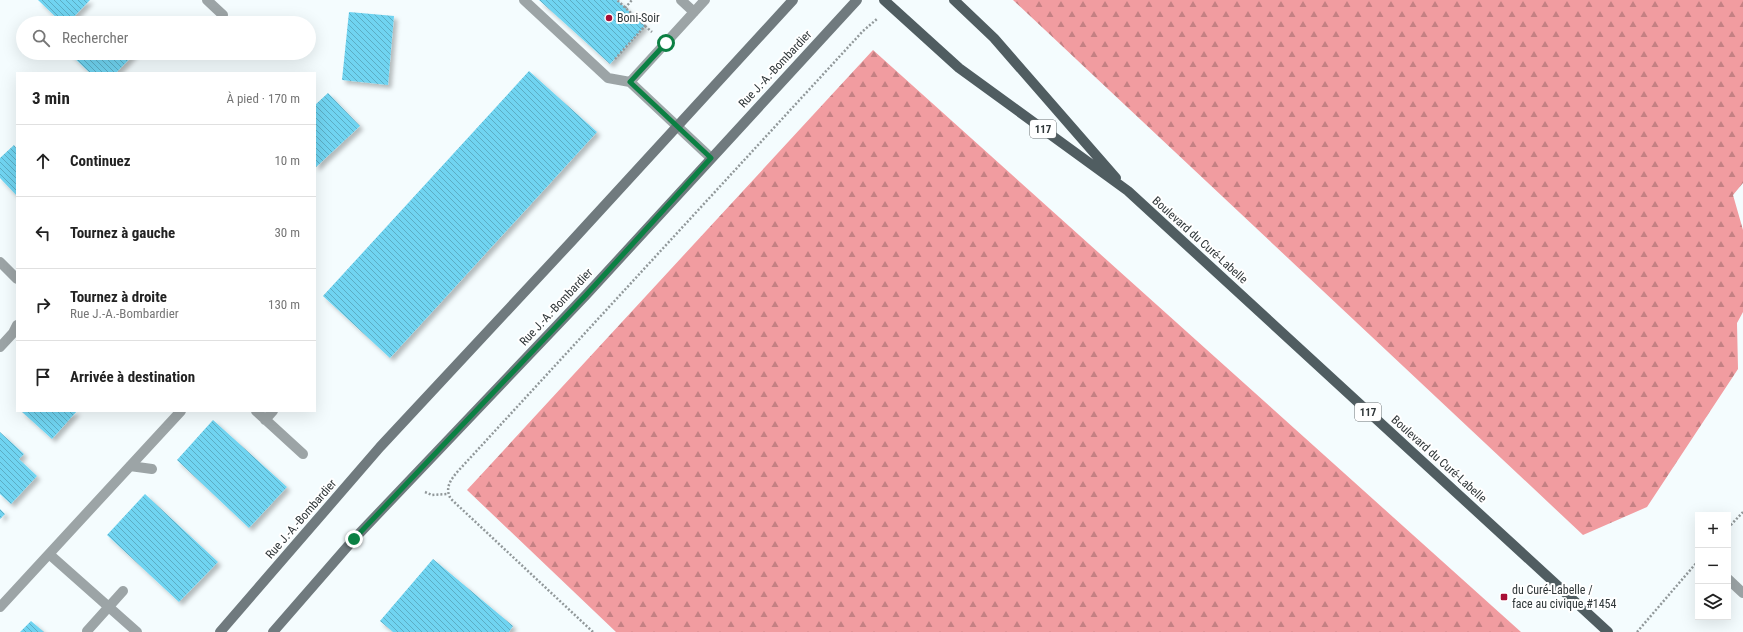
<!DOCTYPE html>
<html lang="fr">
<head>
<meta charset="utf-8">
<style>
  body { margin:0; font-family:"Roboto Condensed",sans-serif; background:#f6f6f6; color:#222 }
  .controls { position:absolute; right:12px; bottom:12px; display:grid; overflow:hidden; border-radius:0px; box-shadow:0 4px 16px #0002 }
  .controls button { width:36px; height:36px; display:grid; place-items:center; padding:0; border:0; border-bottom:1px solid #e0e0e0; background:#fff; color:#222; font:20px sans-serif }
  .stop { position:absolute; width:12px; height:12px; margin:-9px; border:3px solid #0b8043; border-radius:50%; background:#fff }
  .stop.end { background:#0b8043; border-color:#fff; box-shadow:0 1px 4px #0008 }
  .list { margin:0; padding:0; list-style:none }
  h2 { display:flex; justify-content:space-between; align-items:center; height:52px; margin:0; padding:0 16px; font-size:17px }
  h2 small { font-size:13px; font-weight:400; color:#767676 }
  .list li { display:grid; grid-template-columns:26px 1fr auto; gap:12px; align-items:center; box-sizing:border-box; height:72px; padding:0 16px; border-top:1px solid #e0e0e0 }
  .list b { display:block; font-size:15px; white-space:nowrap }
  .list p { margin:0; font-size:13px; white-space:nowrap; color:#767676 }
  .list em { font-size:13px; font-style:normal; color:#767676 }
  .icon { flex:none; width:22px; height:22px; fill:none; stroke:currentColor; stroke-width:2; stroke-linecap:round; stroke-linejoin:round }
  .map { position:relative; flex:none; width:1743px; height:632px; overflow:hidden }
  .search { position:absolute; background:#fff; box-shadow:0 4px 16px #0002; left:16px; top:16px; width:300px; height:44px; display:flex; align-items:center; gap:10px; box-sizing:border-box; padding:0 14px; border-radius:22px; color:#767676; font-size:15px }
  .panel { position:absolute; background:#fff; box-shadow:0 4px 16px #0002; left:16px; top:72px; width:300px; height:340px; border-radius:0px }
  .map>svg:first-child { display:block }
  .forest { fill:url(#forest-firs) }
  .building { fill:url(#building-back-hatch); filter:url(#shadow) }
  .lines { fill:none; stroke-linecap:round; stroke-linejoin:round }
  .path { stroke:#91989a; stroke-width:2.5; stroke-dasharray:2 2; stroke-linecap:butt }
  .lane { stroke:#9ca4a6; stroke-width:10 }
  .street { stroke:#9ca4a6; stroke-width:10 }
  .secondary { stroke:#707a7e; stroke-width:10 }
  .primary { stroke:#505d61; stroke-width:10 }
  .route { stroke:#0b8043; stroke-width:5 }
  .poi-dot { fill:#a70e35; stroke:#fff; stroke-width:1.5 }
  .labels { text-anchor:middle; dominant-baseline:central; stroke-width:4; stroke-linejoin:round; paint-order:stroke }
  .shield { fill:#fff; stroke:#6d7274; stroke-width:1 }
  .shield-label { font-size:11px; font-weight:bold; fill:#2f3638 }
  .poi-label { font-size:12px; fill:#2f3638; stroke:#fff; text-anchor:start }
  .street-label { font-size:12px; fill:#2f3638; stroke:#fff }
</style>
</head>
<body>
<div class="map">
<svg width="1743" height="632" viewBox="0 0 1743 632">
  <defs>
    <pattern id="forest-firs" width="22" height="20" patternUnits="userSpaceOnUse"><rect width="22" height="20" fill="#f19ca0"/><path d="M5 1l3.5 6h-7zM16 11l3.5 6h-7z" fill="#c48083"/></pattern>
    <pattern id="building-back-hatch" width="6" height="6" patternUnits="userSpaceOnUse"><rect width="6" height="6" fill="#6fd4f1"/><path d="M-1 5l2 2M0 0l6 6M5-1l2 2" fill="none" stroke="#5cadc4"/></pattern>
    <filter id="shadow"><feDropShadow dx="3.5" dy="3.5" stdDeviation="2" flood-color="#0004"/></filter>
  </defs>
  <rect width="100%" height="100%" fill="#f4fcfe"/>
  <path class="forest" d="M1013,0H1743V183L1733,195L1743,230V312L1737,323L1738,369L1647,507L1583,535Z
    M873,50L1521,632H616L467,490Z"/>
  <path class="building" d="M38,0H90L68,23H62Z
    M539,0H617L645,26L610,64Z
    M349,12L394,16L388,85L342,80Z
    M97,17L103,23H92Z
    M69,53H135L116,73H90Z
    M529,71L597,132L390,358L323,296Z
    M328,93L360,126L315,168V105Z
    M14,145L17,149V196L0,178V158Z
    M21,411H77L52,439Z
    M213,420L287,487L249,528L177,460Z
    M0,432L24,454L19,459L37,476L11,504L0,494Z
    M145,494L218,562L179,602L107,535Z
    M0,509L5,514L0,519Z
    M433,559L513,626L509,632H393L380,621Z
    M31,621L44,632H20Z"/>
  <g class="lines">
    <path class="path" d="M625,8L632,0
      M645,26L652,32
      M615,59L645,26L617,0
      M425,492L432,495L448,494
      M1728,528L1743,512
      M593,632L451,499C444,488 451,479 459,470L863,31L877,19
      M1637,632L1698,561"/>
    <path class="lane" d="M524,0L608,78L630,82
      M681,0L694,12
      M705,0L630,82L711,158
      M256,411L303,454
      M265,420L273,411
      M130,466L152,469
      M49,554L137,632
      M1728,579L1743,593
      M0,607L181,411
      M87,631L123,591"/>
    <path class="street" d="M207,0L223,15
      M0,262L17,279
      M0,347L13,333L17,325"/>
    <path class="secondary" d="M220,632L380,447L571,242L793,0
      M273,632L354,539L586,295L857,0"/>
    <path class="primary" d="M884,0L959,68L1128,191L1608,632
      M954,0L994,38L1116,178"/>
  </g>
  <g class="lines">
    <path class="route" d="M354,539L586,295L711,158L630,82L666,43"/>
  </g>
  <g class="poi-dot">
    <circle cx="609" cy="18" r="4"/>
    <rect x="1500" y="593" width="8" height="8" rx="2"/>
  </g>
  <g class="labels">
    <g class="shield">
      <rect x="1030" y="120" width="26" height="18" rx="3"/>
      <rect x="1355" y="403" width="26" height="18" rx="3"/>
    </g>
    <g class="shield-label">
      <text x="1043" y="129">117</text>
      <text x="1368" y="412">117</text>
    </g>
    <g class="poi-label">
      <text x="617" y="18">Boni-Soir</text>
      <text x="1512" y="590">du Curé-Labelle /<tspan x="1512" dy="14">face au civique #1454</tspan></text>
    </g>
    <g class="street-label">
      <text transform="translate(775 69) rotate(-47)">Rue J.-A.-Bombardier</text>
      <text transform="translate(1200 240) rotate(42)">Boulevard du Curé-Labelle</text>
      <text transform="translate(556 307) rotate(-47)">Rue J.-A.-Bombardier</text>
      <text transform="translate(1439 459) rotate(42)">Boulevard du Curé-Labelle</text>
      <text transform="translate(301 519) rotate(-49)">Rue J.-A.-Bombardier</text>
    </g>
  </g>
</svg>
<div class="controls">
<button>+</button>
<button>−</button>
<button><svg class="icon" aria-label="layers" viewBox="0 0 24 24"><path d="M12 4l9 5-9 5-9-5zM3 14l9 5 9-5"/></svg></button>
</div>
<div class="stop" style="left:666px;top:43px"></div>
<div class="stop end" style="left:354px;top:539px"></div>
<div class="search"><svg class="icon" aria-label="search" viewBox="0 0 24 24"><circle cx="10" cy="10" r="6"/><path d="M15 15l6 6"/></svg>Rechercher</div>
<section class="panel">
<h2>3 min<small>À pied · 170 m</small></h2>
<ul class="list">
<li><svg class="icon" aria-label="ahead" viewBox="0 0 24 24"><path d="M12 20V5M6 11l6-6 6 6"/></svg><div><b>Continuez</b></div><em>10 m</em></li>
<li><svg class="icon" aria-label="left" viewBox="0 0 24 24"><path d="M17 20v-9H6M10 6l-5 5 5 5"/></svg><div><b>Tournez à gauche</b></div><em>30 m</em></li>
<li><svg class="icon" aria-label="right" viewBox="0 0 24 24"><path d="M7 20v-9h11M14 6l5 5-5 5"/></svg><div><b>Tournez à droite</b><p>Rue J.-A.-Bombardier</p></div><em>130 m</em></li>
<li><svg class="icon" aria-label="arrive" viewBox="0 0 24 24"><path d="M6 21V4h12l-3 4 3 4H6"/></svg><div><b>Arrivée à destination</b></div></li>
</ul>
</section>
</div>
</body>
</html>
